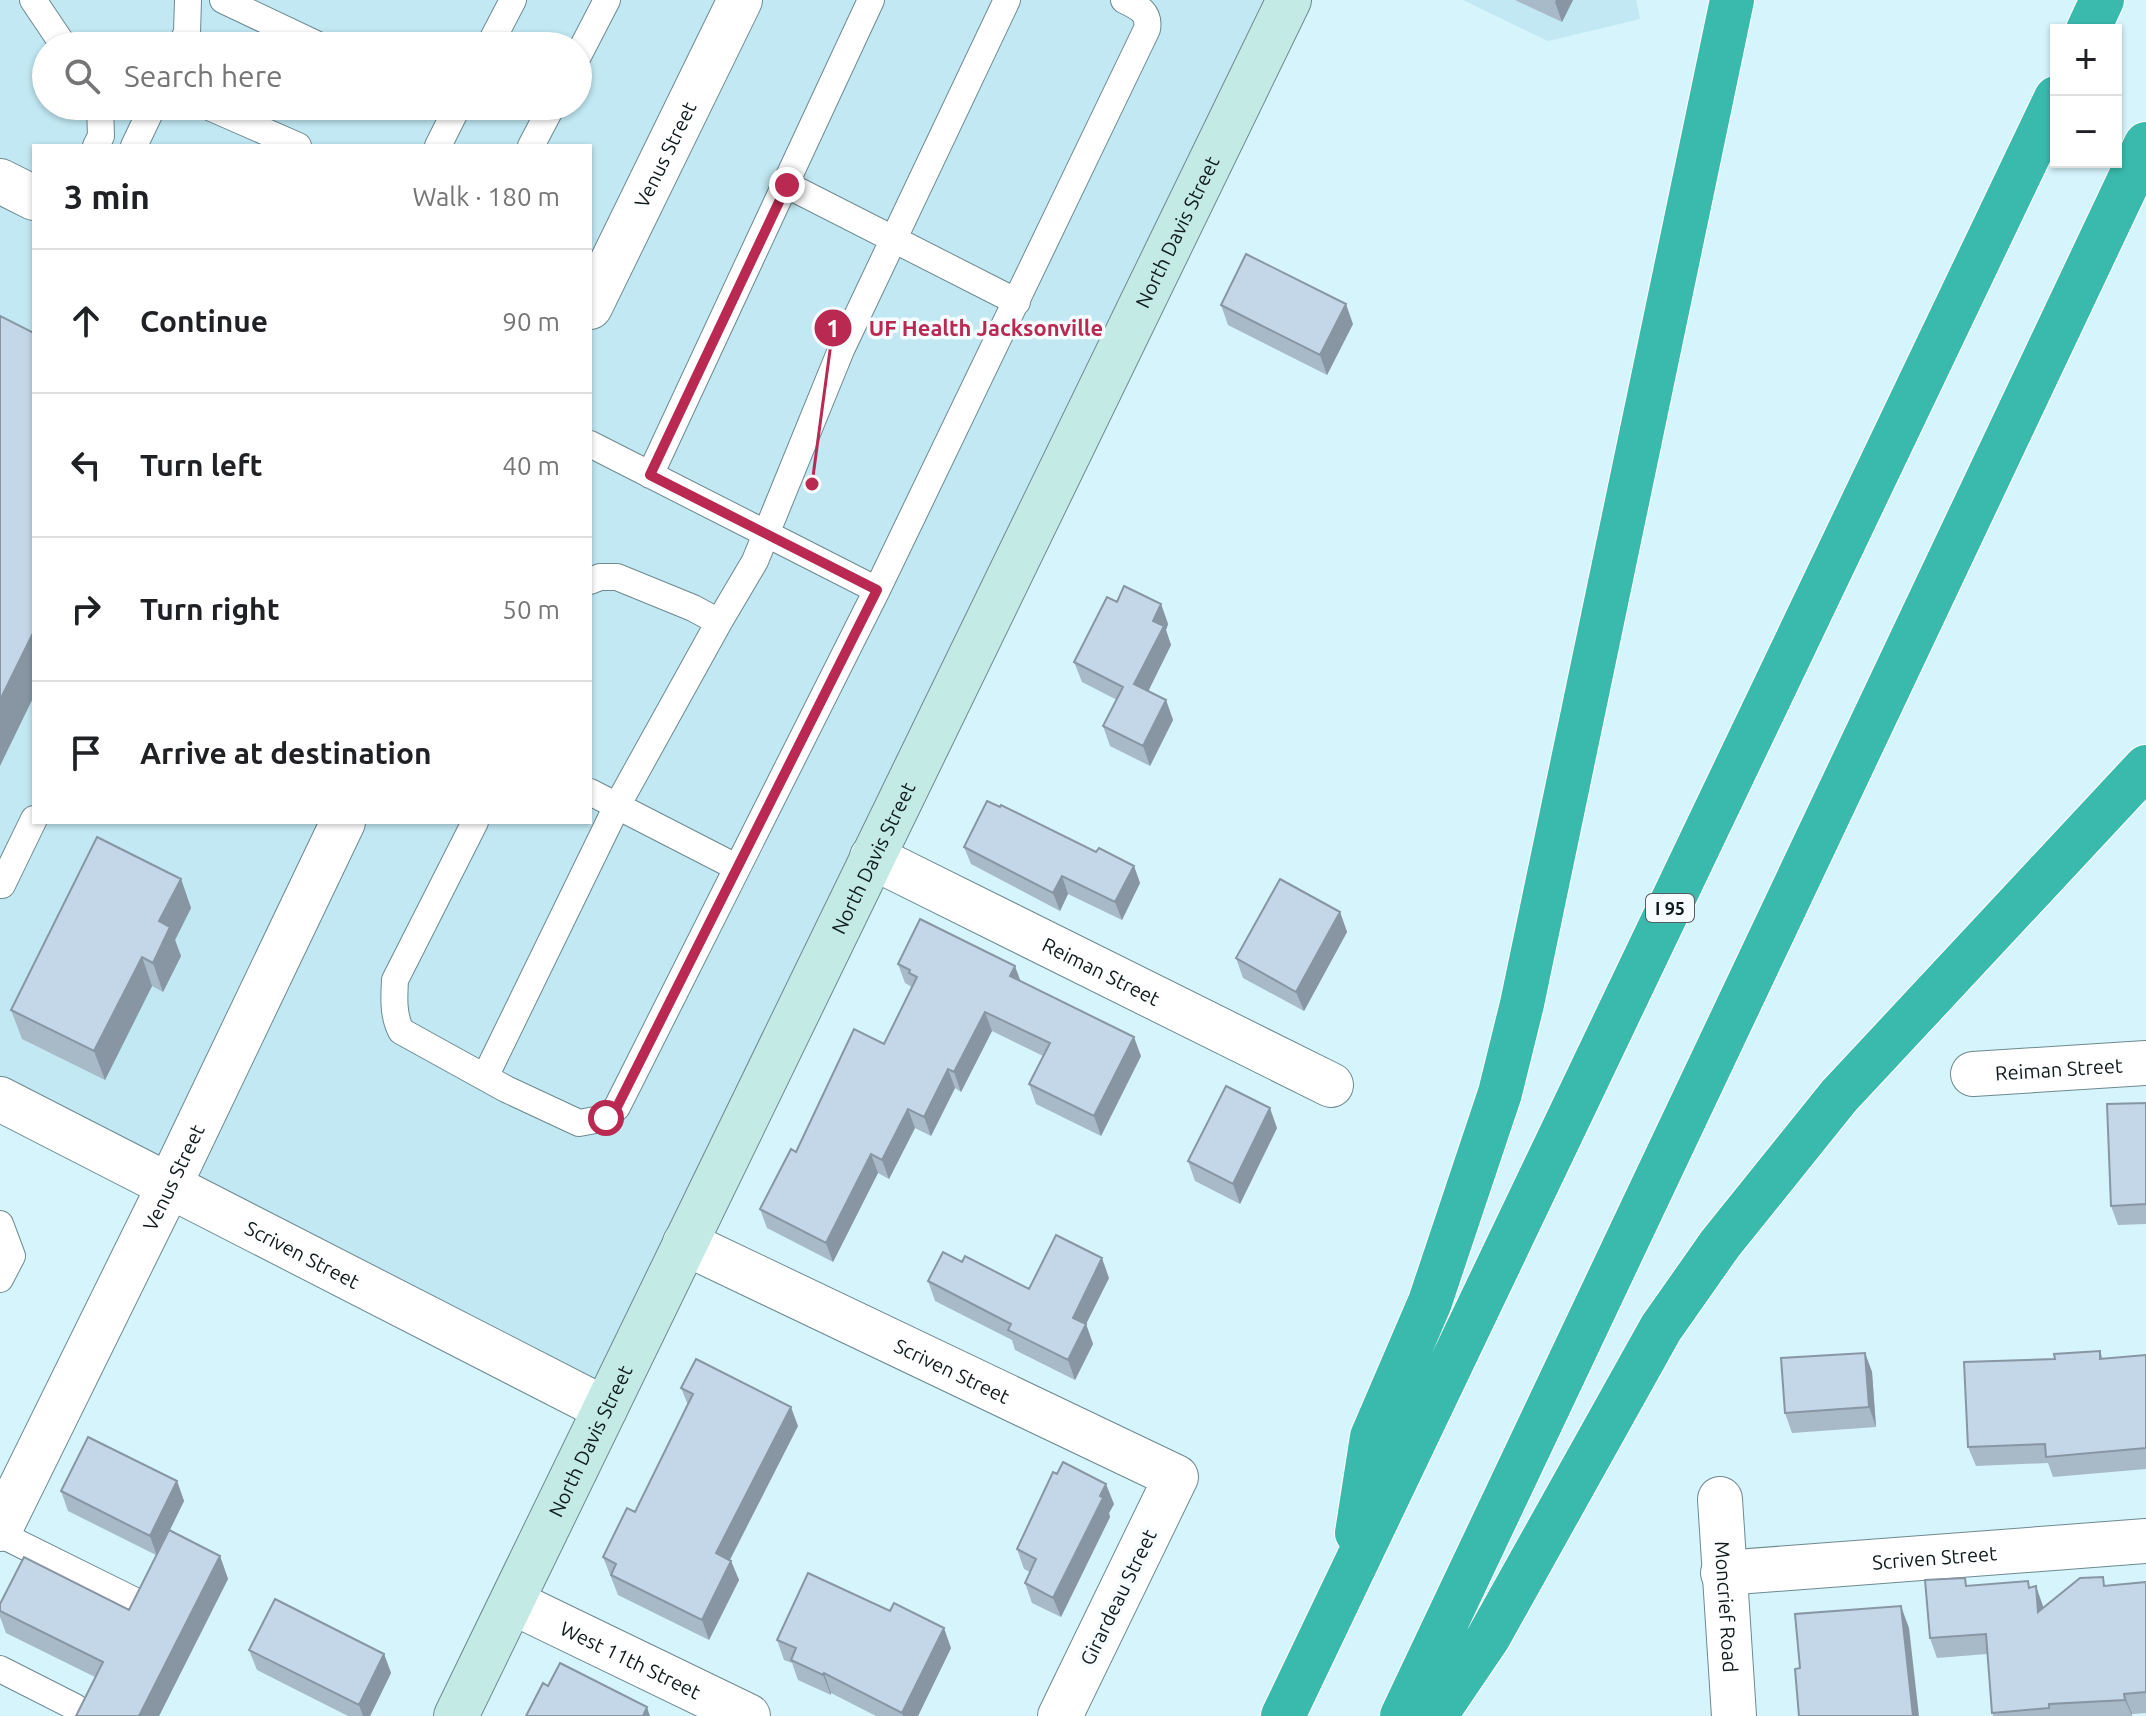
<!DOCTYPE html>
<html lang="en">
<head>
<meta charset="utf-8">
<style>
  body { margin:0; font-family:Ubuntu,sans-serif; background:#f2f2f2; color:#202124 }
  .controls { position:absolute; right:24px; top:24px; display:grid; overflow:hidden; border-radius:0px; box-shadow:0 2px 6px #0004 }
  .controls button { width:72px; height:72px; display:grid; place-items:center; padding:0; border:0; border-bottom:2px solid #e0e0e0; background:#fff; color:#202124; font:40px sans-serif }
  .stop { position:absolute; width:24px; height:24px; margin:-18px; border:6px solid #b92951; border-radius:50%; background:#fff }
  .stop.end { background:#b92951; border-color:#fff; box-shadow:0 2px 8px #0008 }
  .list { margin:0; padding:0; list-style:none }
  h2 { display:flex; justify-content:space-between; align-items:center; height:104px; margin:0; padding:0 32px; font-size:34px }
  h2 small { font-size:26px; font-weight:400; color:#757577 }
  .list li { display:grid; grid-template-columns:52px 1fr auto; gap:24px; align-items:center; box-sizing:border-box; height:144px; padding:0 32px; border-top:2px solid #e0e0e0 }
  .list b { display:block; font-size:30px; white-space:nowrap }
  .list em { font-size:26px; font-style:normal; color:#757577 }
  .icon { flex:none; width:44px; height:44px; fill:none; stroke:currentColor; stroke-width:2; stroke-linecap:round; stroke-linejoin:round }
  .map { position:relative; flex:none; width:2146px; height:1716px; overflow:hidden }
  .search { position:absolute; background:#fff; box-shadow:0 2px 6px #0004; left:32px; top:32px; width:560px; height:88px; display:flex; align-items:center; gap:20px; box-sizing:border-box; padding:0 28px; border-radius:44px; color:#757577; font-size:30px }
  .panel { position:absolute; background:#fff; box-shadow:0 2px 6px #0004; left:32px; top:144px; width:560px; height:680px; border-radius:0px }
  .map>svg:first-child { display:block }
  .built { fill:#c1e8f3; fill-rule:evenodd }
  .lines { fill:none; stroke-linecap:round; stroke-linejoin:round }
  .lane-casing { stroke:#6d8990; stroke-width:28 }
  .street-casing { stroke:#6d8990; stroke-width:46 }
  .secondary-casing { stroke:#6d8990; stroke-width:46 }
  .highway-casing { stroke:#fff; stroke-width:46 }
  .lane { stroke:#fff; stroke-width:26 }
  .street { stroke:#fff; stroke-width:44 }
  .secondary { stroke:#c4eae6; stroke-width:44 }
  .highway { stroke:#39baad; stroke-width:44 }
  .wall { fill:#a8b9c8 }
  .shaded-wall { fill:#8896a3 }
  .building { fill:#c3d7e9; stroke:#8896a3; stroke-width:2 }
  .route { stroke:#b92951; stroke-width:10 }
  .labels { text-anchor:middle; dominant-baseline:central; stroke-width:7; stroke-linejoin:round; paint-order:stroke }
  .shield { fill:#f6fcfe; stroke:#545e60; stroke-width:2 }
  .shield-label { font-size:18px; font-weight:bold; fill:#0f1a1d }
  .street-label { font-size:20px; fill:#0f1a1d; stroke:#f6fcfe }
  .leader { fill:none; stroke:#b92951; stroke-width:3 }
  .callout-dot { fill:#b92951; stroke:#f6fcfe; stroke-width:3 }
  .mark-label { font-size:24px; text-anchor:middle; font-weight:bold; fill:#fff }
  .callout-label { font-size:22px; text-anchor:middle; font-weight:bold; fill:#b92951; stroke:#f6fcfe; stroke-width:7; stroke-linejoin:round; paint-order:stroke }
</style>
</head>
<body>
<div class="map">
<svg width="2146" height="1716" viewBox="0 0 2146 1716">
  <rect width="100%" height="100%" fill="#d6f4fc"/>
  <path class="built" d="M0,0H1269L595,1385L0,1086ZM46,46H578V106H46ZM34,146H590V822H34Z
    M1463,0H1636L1640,19L1548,41Z"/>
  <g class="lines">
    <g class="lane-casing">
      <path id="lane" d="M33,0L64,46
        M223,0L320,46
        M181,46L187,32L188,0
        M489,46L513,0
        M578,56L607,0
        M207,106L298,146
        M96,146L101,136L100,106
        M134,146L153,106
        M438,146L458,106
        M531,146L552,106
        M787,185L1017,302
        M590,444L877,590
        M650,475L871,0
        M590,581L600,577H617L693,608L719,622L755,561L841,350L1007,0
        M590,792L736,867
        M475,822L395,980C394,998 393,1015 401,1031L506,1089L579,1123L606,1118L617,1107L877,590L1147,29C1150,12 1138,7 1124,0
        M2,885L34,819
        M485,1077L617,806L719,622
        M0,1224L12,1256L0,1279
        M0,1534L133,1600
        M0,1669L75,1707"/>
    </g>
    <g class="street-casing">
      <g id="street">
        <path d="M0,181L34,198"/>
        <path id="s1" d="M590,307L740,0"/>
        <path id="s2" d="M872,857L1331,1085"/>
        <path id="s3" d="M1973,1074L2146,1063"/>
        <path id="s4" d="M0,1099L605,1409"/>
        <path id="s5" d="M685,1243L1176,1477L1060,1716"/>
        <path id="s6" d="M1720,1499L1734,1716"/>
        <path id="s7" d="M0,1529L169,1186L343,822"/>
        <path id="s8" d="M1723,1573L2146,1541"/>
        <path id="s9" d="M512,1602L748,1716"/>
      </g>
    </g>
    <g class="secondary-casing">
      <g id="secondary">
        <path id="s10" d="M456,1716L1289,0"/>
      </g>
    </g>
    <g class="highway-casing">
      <path id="highway" d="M2088,30L2102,0
        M1357,1533L1372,1437L1430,1302L1500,1093L1522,1004L1732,0
        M1283,1716L2056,98
        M1402,1716L2146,144
        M1435,1716L1488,1638L1661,1328L1720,1244L1839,1096L2146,767"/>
    </g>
    <use href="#lane" class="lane"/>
    <use href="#street" class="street"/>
    <use href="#secondary" class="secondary"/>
    <use href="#highway" class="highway"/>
  </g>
  <path class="wall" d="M1515,0H1573L1562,22Z
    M1221,305L1353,324L1327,375L1228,325Z
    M1161,604L1168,624L1166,630L1171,645L1148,691L1166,700L1173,720L1150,766L1110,746L1103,726L1117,700L1082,682L1074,662Z
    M964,847L1096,852L1134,866L1140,883L1122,920L1068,894L1060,911L971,864Z
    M181,879L191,908L175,940L181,956L163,992L152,986L105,1080L22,1039L11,1010Z
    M1340,912L1347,932L1304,1011L1243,978L1236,958Z
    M898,964L1021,982L1141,1056L1101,1136L1036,1104L1029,1084L1043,1056L992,1031L961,1092L955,1088L931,1136L915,1128L889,1179L878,1173L833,1262L767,1228L760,1209L796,1152L884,1044L912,987L905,983Z
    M2146,1103V1224L2118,1225L2111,1206Z
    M1277,1128L1240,1204L1195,1181L1188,1161Z
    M962,1262L1029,1289L1109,1278L1086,1324L1093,1344L1075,1380L1015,1350L1012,1340L935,1301L928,1281Z
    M2100,1351L2103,1359L2146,1355V1469L2053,1477L2048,1463L1976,1466L1968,1447L2055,1359Z
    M1865,1353L1872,1372L1876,1427L1792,1433L1785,1413Z
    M681,1388L798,1426L730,1560L731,1561L739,1580L709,1640L618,1595L603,1557L635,1512L688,1405Z
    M177,1481L184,1501L170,1530L220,1556L228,1579L159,1716H76L95,1677L6,1633L0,1617V1604L129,1610L156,1555L68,1511L61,1491Z
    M1114,1504L1109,1513L1110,1517L1061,1617L1032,1603L1025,1583L1030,1572L1024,1569L1017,1549Z
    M2146,1582V1713L2132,1714V1716H1993L1987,1654L1937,1658L1930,1638L1968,1586L2030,1587L2043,1608L2107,1586Z
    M777,1640L951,1648L918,1716H876L831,1693V1695L798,1680L792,1663L784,1660Z
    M249,1650L384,1654L391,1673L370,1716H348L257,1670Z"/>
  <path class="shaded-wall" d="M1556,0H1573L1562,22L1555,2Z
    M1346,304L1353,324L1327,375L1320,355Z
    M1161,604L1168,624L1166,630L1171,645L1142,704L1134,684L1153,621Z
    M34,631V696L0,766V700Z
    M1166,700L1173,720L1150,766L1143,746Z
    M1134,866L1140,883L1122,920L1115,902Z
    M1062,876L1068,894L1060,911L1053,893Z
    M181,879L191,908L175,940L181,956L163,992L153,963L159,921Z
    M1340,912L1347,932L1304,1011L1296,992Z
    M142,957L152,986L105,1080L94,1051Z
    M1015,966L1022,985L1010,976Z
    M985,1012L992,1031L961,1092L954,1072Z
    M1134,1037L1141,1056L1101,1136L1094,1116Z
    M948,1069L955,1088L931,1136L924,1117Z
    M1270,1108L1277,1128L1240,1204L1233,1184Z
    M908,1109L915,1128L889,1179L882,1160Z
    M871,1154L878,1173L833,1262L826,1243Z
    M1102,1258L1109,1278L1086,1324L1093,1344L1075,1380L1068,1360L1073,1318Z
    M1865,1353L1872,1372L1876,1427L1869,1407Z
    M791,1407L798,1426L723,1573L716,1553Z
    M177,1481L184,1501L157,1556L150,1536Z
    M1106,1484L1114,1504L1109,1513L1110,1517L1061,1617L1053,1598Z
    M220,1556L228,1579L159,1716H139Z
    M731,1561L739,1580L709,1640L702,1620Z
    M2036,1586L2043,1606L2045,1632L2038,1612Z
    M1901,1606L1909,1628L1919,1716H1913Z
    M944,1628L951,1648L918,1716H903L902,1713Z
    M384,1654L391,1673L370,1716H363L359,1705Z
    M824,1673L831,1693V1695L823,1675Z
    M2124,1694L2132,1714V1716L2125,1700Z
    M647,1707L650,1716H643Z"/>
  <path class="building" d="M1246,254L1346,304L1320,355L1221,305Z
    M0,316L34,333V631L0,700Z
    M1124,586L1161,604L1153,621L1164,626L1134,684L1166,700L1143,746L1103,726L1123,687L1074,662L1107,597L1117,602Z
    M987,801L1000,807L1001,805L1096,852L1099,848L1134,866L1115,902L1062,876L1053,893L964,847Z
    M97,837L181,879L159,921L170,927L153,963L142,957L94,1051L11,1010Z
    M1280,879L1340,912L1296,992L1236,958Z
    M920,919L1015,966L1010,976L1134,1037L1094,1116L1029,1084L1050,1043L985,1012L954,1072L948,1069L924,1117L908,1109L882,1160L871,1154L826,1243L760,1209L791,1149L796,1152L854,1029L884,1044L917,977L909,973L910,970L898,964Z
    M1226,1086L1270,1108L1233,1184L1188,1161Z
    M2146,1103V1204L2111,1206L2107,1104Z
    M1056,1235L1102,1258L1073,1318L1086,1324L1068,1360L1008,1330L1011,1324L928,1281L943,1252L962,1262L965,1256L1029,1289Z
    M2100,1351V1359L2146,1355V1448L2046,1457L2045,1444L1968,1447L1964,1362L2055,1359L2054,1354Z
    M1865,1353L1869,1407L1785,1413L1781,1358Z
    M696,1359L791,1407L716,1553L731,1561L702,1620L611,1575L616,1564L603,1557L627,1508L635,1512L693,1394L681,1388Z
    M88,1437L177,1481L150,1536L61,1491Z
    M1063,1462L1106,1484L1100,1496L1103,1498L1053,1598L1025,1583L1036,1559L1017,1549L1053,1472L1057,1474Z
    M169,1530L220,1556L139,1716H76L103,1662L0,1611V1604L24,1557L129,1610Z
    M808,1573L890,1611L894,1603L944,1628L902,1713L824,1673L823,1675L791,1660L796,1648L777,1640Z
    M2103,1577L2104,1586L2146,1582V1692L2124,1694L2125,1700L2049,1704V1708L1992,1713L1986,1634L1930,1638L1925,1580L1965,1578L1966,1586L2028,1581L2029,1588L2036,1586L2038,1612L2080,1578Z
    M275,1599L384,1654L359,1705L249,1650Z
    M1901,1606L1913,1716H1799L1795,1669L1800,1668L1795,1614Z
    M560,1663L647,1707L643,1716H526L543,1683L548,1686Z"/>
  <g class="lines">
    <path class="route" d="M606,1118L617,1107L877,590L650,475L787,185"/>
  </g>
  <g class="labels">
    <rect class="shield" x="1646" y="894" width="48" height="28" rx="6"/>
    <g class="shield-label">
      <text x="1670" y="908">I 95</text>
    </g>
    <g class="street-label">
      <text stroke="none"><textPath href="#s1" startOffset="170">Venus Street</textPath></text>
      <text stroke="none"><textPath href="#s10" startOffset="1650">North Davis Street</textPath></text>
      <text stroke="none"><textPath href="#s10" startOffset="954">North Davis Street</textPath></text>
      <text stroke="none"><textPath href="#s2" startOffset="256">Reiman Street</textPath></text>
      <text stroke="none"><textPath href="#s3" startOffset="86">Reiman Street</textPath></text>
      <text stroke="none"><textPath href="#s7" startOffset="392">Venus Street</textPath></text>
      <text stroke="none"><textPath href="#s4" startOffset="340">Scriven Street</textPath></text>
      <text stroke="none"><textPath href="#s5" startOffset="296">Scriven Street</textPath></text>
      <text stroke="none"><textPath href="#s10" startOffset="306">North Davis Street</textPath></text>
      <text stroke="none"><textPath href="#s8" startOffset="212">Scriven Street</textPath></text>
      <text transform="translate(1118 1597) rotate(-64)">Girardeau Street</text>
      <text stroke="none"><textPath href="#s6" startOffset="108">Moncrief Road</textPath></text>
      <text stroke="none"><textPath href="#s9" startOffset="132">West 11th Street</textPath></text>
    </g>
  </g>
  <path class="leader" d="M812 484L833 328"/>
  <g class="callout-dot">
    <circle cx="812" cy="484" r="8"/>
    <circle cx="833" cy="328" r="20"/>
  </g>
  <g class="mark-label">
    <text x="833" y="337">1</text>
  </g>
  <g class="callout-label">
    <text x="986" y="336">UF Health Jacksonville</text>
  </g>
</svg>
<div class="controls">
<button>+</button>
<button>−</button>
</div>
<div class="stop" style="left:606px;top:1118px"></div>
<div class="stop end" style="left:787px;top:185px"></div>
<div class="search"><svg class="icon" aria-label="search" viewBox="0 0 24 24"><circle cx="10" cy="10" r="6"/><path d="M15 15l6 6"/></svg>Search here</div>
<section class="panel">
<h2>3 min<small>Walk · 180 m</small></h2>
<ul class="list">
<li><svg class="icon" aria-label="ahead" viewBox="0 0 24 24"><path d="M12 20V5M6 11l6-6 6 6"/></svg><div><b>Continue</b></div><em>90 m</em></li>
<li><svg class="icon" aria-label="left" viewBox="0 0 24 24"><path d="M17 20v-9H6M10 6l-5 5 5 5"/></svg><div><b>Turn left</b></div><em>40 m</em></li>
<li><svg class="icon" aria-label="right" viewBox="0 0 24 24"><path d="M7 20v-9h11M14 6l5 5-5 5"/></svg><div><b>Turn right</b></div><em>50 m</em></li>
<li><svg class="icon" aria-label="arrive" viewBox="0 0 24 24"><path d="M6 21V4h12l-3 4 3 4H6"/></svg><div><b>Arrive at destination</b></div></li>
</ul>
</section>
</div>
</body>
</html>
